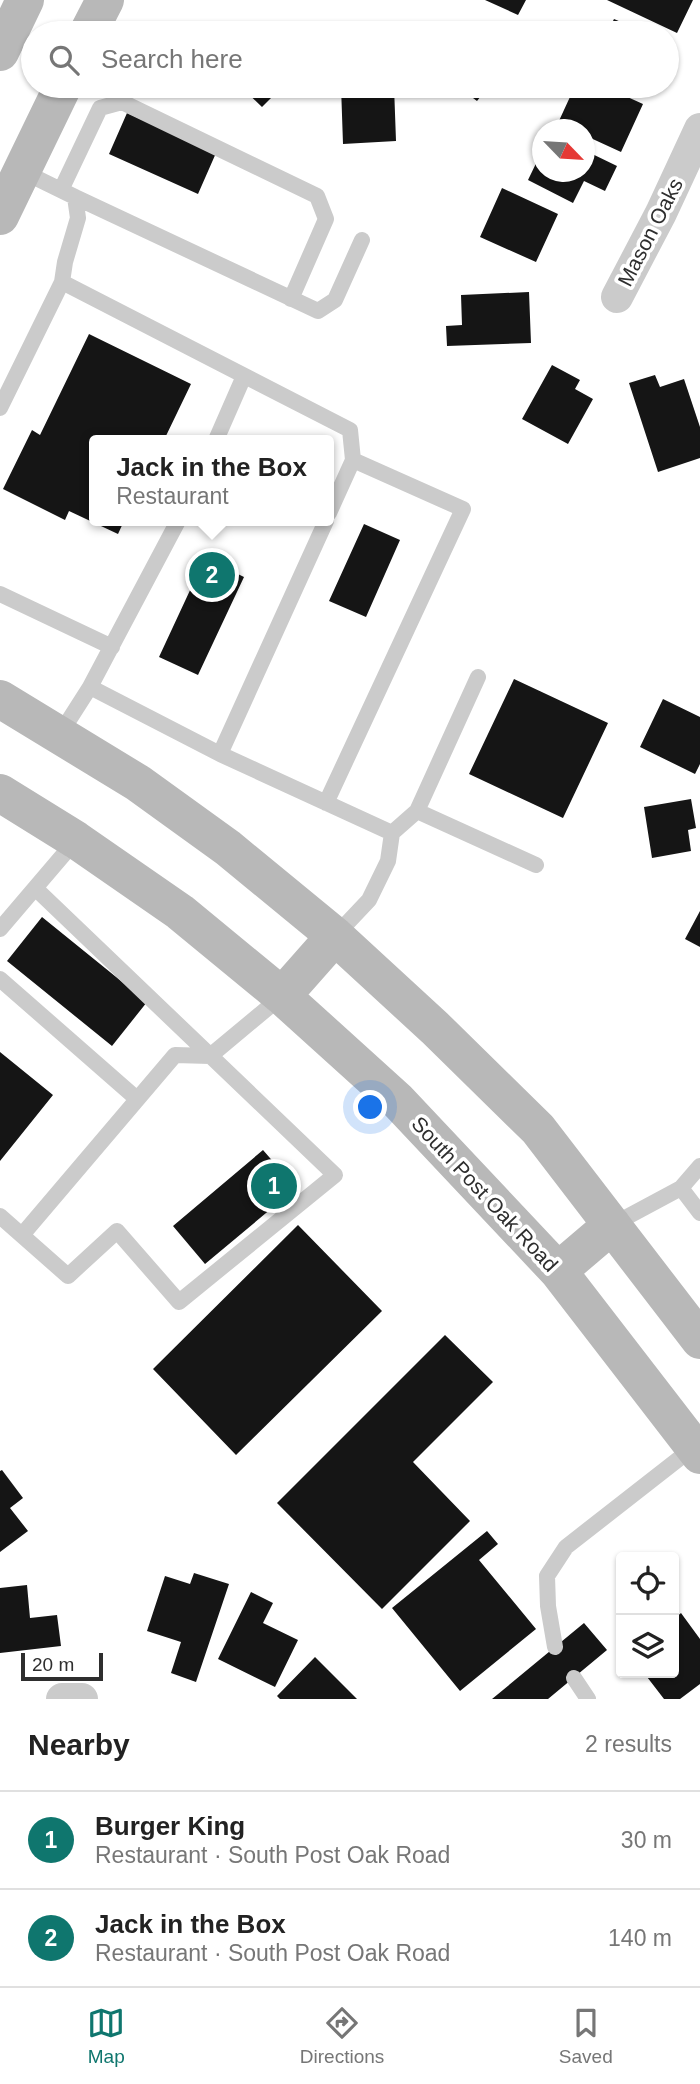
<!DOCTYPE html>
<html lang="en">
<head>
<meta charset="utf-8">
<style>
  body { margin:0; font-family:Arial,sans-serif; background:#f6f6f6; color:#222 }
  .controls { position:absolute; right:21px; bottom:21px; display:grid; overflow:hidden; border-radius:7px; box-shadow:0 2px 5px #0004 }
  .controls button { width:63px; height:63px; display:grid; place-items:center; padding:0; border:0; border-bottom:2px solid #e0e0e0; background:#fff; color:#222; font:35px sans-serif }
  .compass { position:absolute; left:532px; top:119px; width:63px; height:63px; border-radius:50%; background:#fff; box-shadow:0 2px 5px #0004; rotate:115deg }
  .scale { position:absolute; left:21px; bottom:18px; width:82px; box-sizing:border-box; padding-left:7px; border:4px solid #2e2e2e; border-top:0; font-size:19px; line-height:24px; white-space:nowrap; color:#2e2e2e; -webkit-text-stroke:5px #fff; paint-order:stroke }
  .you { position:absolute; left:371px; top:1108px; width:24px; height:24px; margin:-18px; border:5px solid #fff; border-radius:50%; background:#1a73e8; box-shadow:0 0 0 10px #1a73e833 }
  .badge { display:grid; place-items:center; width:46px; height:46px; border-radius:50%; background:#0f766e; color:#fff; font-size:23px; font-weight:700 }
  .pin { position:absolute; translate:-50% -50%; border:4px solid #fff; box-shadow:0 2px 7px #0006 }
  .popup { position:absolute; left:89px; top:435px; width:245px; height:91px; box-sizing:border-box; display:grid; place-content:center; border-radius:7px; background:#fff; filter:drop-shadow(0 2px 5px #0005); font-size:23px; white-space:nowrap; color:#767676 }
  .popup b { font-size:26px; color:#222 }
  .popup::after { content:''; position:absolute; left:50%; top:100%; margin-left:-14px; border:14px solid transparent; border-top-color:#fff }
  .list { margin:0; padding:0; list-style:none }
  h2 { display:flex; justify-content:space-between; align-items:center; height:91px; margin:0; padding:0 28px; font-size:30px }
  h2 small { font-size:23px; font-weight:400; color:#767676 }
  .list li { display:grid; grid-template-columns:46px 1fr auto; gap:21px; align-items:center; box-sizing:border-box; height:98px; padding:0 28px; border-top:2px solid #e0e0e0 }
  .list b { display:block; font-size:26px; white-space:nowrap }
  .list p { margin:0; font-size:23px; white-space:nowrap; color:#767676 }
  .list em { font-size:23px; font-style:normal; color:#767676 }
  .icon { flex:none; width:38px; height:38px; fill:none; stroke:currentColor; stroke-width:2; stroke-linecap:round; stroke-linejoin:round }
  .map { position:relative; flex:none; width:700px; height:1699px; overflow:hidden }
  .search { position:absolute; background:#fff; box-shadow:0 2px 5px #0004; left:21px; right:21px; top:21px; height:77px; display:flex; align-items:center; gap:18px; box-sizing:border-box; padding:0 24px; border-radius:38px; color:#767676; font-size:26px }
  .sheet { height:287px; background:#fff }
  nav { display:flex; justify-content:space-around; align-items:center; box-sizing:border-box; height:98px; border-top:2px solid #e0e0e0; background:#fff; font-size:19px; color:#767676 }
  nav a { display:grid; justify-items:center; gap:4px }
  nav .on { color:#0f766e }
  .map>svg:first-child { display:block }
  .building { fill:#151515 }
  .lines { fill:none; stroke-linecap:round; stroke-linejoin:round }
  .service { stroke:#cbcbcb; stroke-width:16 }
  .minor { stroke:#cbcbcb; stroke-width:32 }
  .secondary { stroke:#b8b8b8; stroke-width:38 }
  .labels { text-anchor:middle; dominant-baseline:central; stroke-width:7; stroke-linejoin:round; paint-order:stroke }
  .street-label { font-size:21px; fill:#2e2e2e; stroke:#fff }
</style>
</head>
<body>
<div class="map">
<svg width="700" height="1699" viewBox="0 0 700 1699">
  <rect width="100%" height="100%" fill="#fff"/>
  <path class="building" d="M485,0H526L518,15Z
    M607,0H693L677,33Z
    M614,19L647,33H607Z
    M240,86H283L262,107Z
    M341,86H394L396,141L343,144Z
    M457,86H489L477,101Z
    M575,86H603L643,104L621,152L584,135V130H572L558,123Z
    M127,113L216,153L198,194L109,154Z
    M584,150L617,166L605,191L584,181L573,203L528,180L542,151V172H584Z
    M502,188L558,214L536,262L480,237Z
    M529,292L531,343L447,346L446,326L462,325L461,295Z
    M89,334L191,384L164,440H95V521H124L118,534L69,511L65,520L3,489L32,430L40,435Z
    M552,365L580,380L575,389L593,399L568,444L522,419Z
    M655,375L660,387L684,379L700,427V458L658,472L629,383Z
    M364,524L400,540L366,617L329,601Z
    M205,558L244,577L198,675L159,657Z
    M514,679L608,723L563,818L469,774Z
    M663,699L700,717V764L695,774L640,747Z
    M691,799L696,828L688,830L691,851L652,858L644,807Z
    M700,911V947L685,939Z
    M42,917L147,1002L112,1046L7,961Z
    M0,1052L53,1095L0,1161Z
    M263,1150L296,1188L205,1264L173,1226Z
    M298,1225L382,1311L236,1455L153,1369Z
    M445,1335L493,1382L413,1462L470,1521L382,1609L277,1503Z
    M2,1470L23,1498L10,1508L28,1531L0,1552V1471Z
    M487,1531L498,1544L479,1560L536,1629L460,1691L392,1608Z
    M194,1573L229,1584L196,1682L171,1673L181,1642L147,1631L165,1576L190,1584Z
    M27,1585L30,1618L57,1615L61,1646L0,1653V1588Z
    M251,1592L273,1603L263,1623L298,1640L275,1687L218,1659Z
    M681,1613L700,1639V1684L680,1699H664L644,1673H674V1619Z
    M584,1623L607,1650L548,1699H492Z
    M315,1657L357,1699H280L277,1696Z"/>
  <g class="lines">
    <path class="service" d="M22,171L75,197L78,218L65,262L62,282L350,430L353,460L329,513
      M61,190L100,108L122,102L317,196L326,219L291,299
      M75,197L318,311L335,300L362,240
      M0,408L62,282
      M216,440L244,376
      M326,521L220,754L392,833L388,861L369,900L335,936
      M0,594L112,647
      M90,687L178,521
      M60,734L90,687L220,754
      M326,803L463,509L353,460
      M417,811L478,677
      M392,833L417,811L536,865
      M0,929L76,840
      M0,979L137,1099
      M681,1188L700,1213
      M0,1216L68,1276L117,1231L179,1302L335,1175L35,888
      M612,1225L681,1188L700,1166
      M22,1235L175,1055L210,1056L282,996
      M555,1647L548,1606L547,1576L566,1547L694,1447
      M574,1678L588,1699"/>
    <path class="minor" d="M617,297L661,213L700,129
      M62,1699H82"/>
    <path class="secondary" d="M88,33L105,0
      M0,52L25,0
      M0,216L63,86
      M0,699L138,783L228,848L335,936L435,1028L538,1129L700,1340
      M0,793L76,840L180,912L282,996L397,1100L558,1271L700,1455
      M282,996L335,936
      M558,1271L612,1225"/>
  </g>
  <g class="labels">
    <g class="street-label">
      <text transform="translate(650 232) rotate(-63)">Mason Oaks</text>
      <text transform="translate(485 1194) rotate(47)">South Post Oak Road</text>
    </g>
  </g>
</svg>
<div class="controls">
<button><svg class="icon" aria-label="locate" viewBox="0 0 24 24"><circle cx="12" cy="12" r="6"/><path d="M12 2v4M12 18v4M2 12h4M18 12h4"/></svg></button>
<button><svg class="icon" aria-label="layers" viewBox="0 0 24 24"><path d="M12 4l9 5-9 5-9-5zM3 14l9 5 9-5"/></svg></button>
</div>
<svg class="compass" viewBox="-18 -18 36 36"><path d="M0-13l5 13h-10z" fill="#e53935"/><path d="M0 13l5-13h-10z" fill="#767676"/></svg>
<div class="scale">20 m</div>
<div class="you"></div>
<div class="pin badge" style="left:274px;top:1186px">1</div>
<div class="pin badge" style="left:212px;top:575px">2</div>
<div class="popup"><b>Jack in the Box</b>Restaurant</div>
<div class="search"><svg class="icon" aria-label="search" viewBox="0 0 24 24"><circle cx="10" cy="10" r="6"/><path d="M15 15l6 6"/></svg>Search here</div>
</div>
<section class="sheet">
<h2>Nearby<small>2 results</small></h2>
<ul class="list">
<li><span class="badge">1</span><div><b>Burger King</b><p>Restaurant · South Post Oak Road</p></div><em>30 m</em></li>
<li><span class="badge">2</span><div><b>Jack in the Box</b><p>Restaurant · South Post Oak Road</p></div><em>140 m</em></li>
</ul>
</section>
<nav>
<a class="on"><svg class="icon" aria-label="map" viewBox="0 0 24 24"><path d="M3 6l6-2 6 2 6-2v14l-6 2-6-2-6 2zM9 4v14M15 6v14"/></svg>Map</a>
<a><svg class="icon" aria-label="directions" viewBox="0 0 24 24"><path d="M12 3l9 9-9 9-9-9zM9 14v-3h6M13 9l2 2-2 2"/></svg>Directions</a>
<a><svg class="icon" aria-label="saved" viewBox="0 0 24 24"><path d="M7 4h10v16l-5-4-5 4z"/></svg>Saved</a>
</nav>
</body>
</html>
